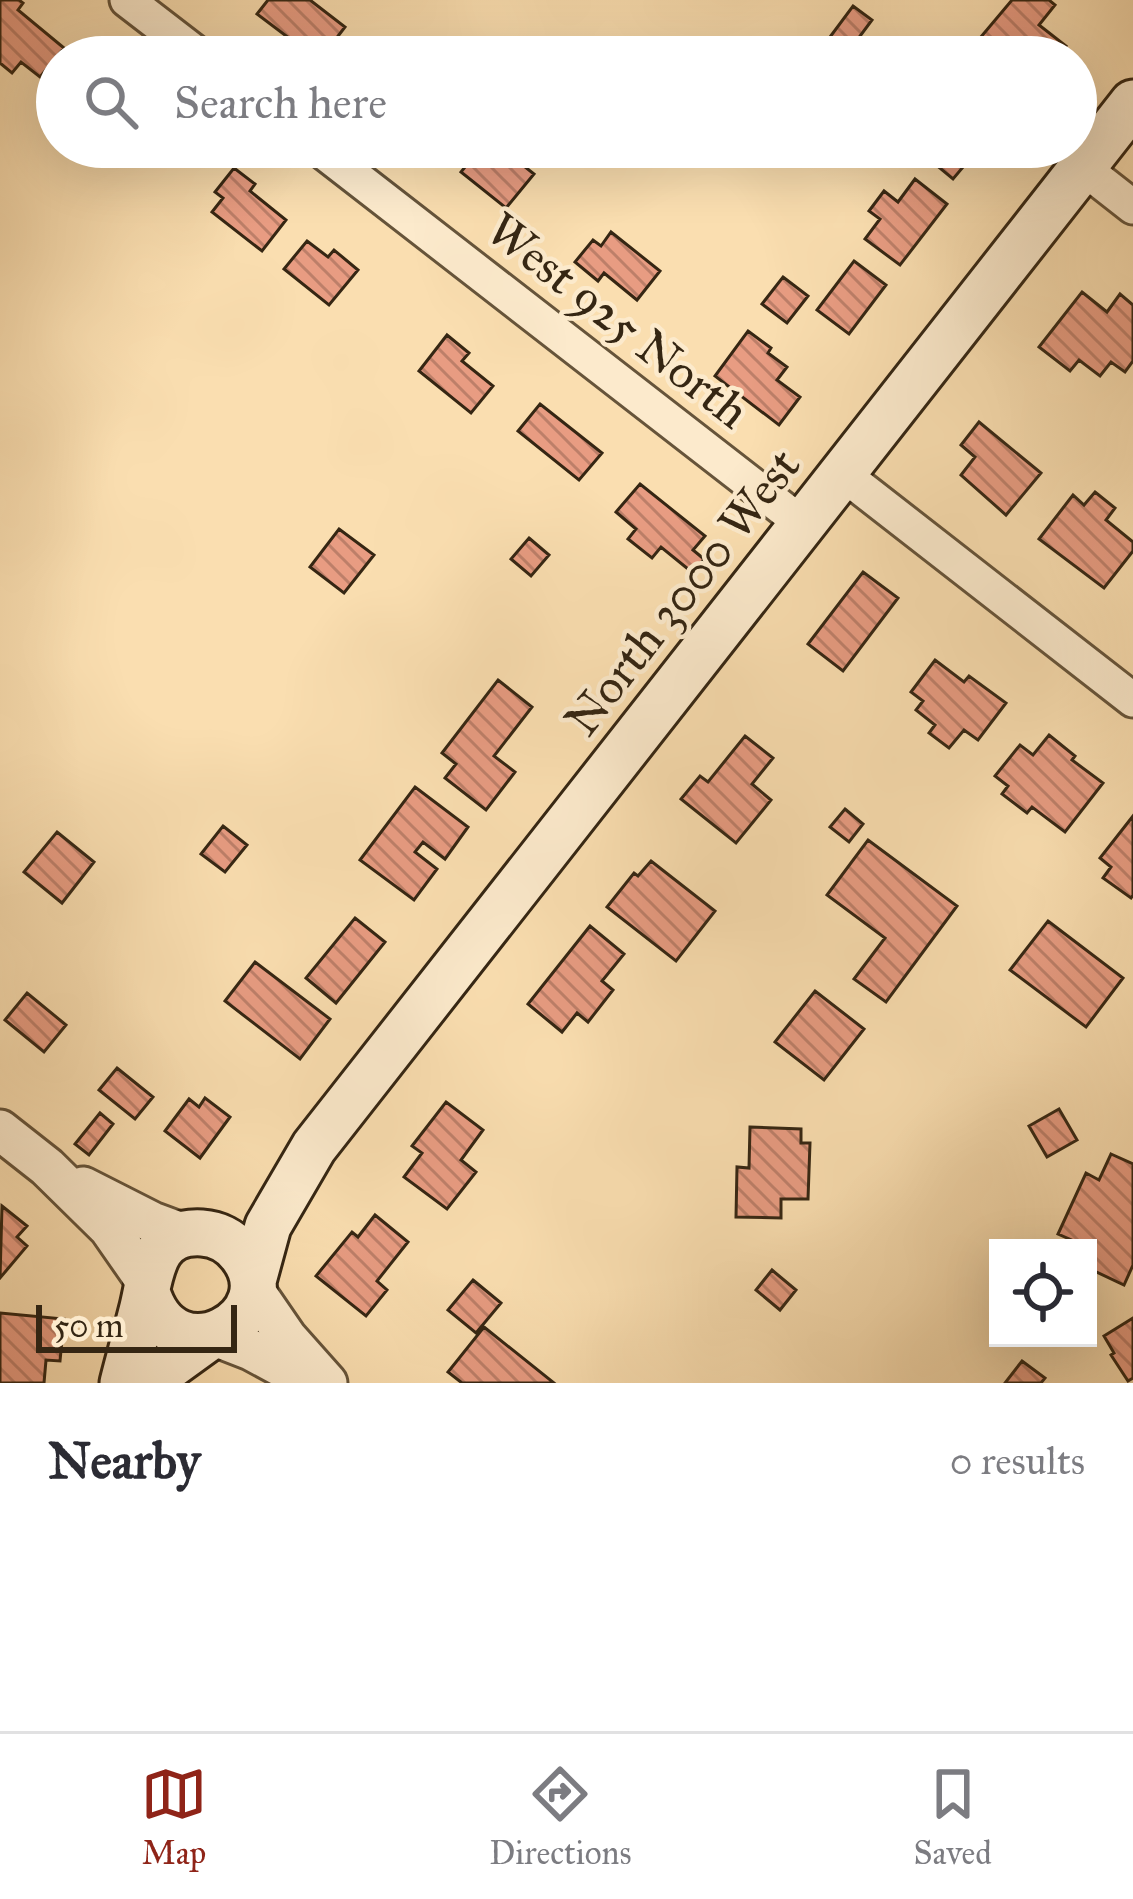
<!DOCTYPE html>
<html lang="en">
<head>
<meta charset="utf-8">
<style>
  body { margin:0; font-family:"IM FELL Great Primer",serif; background:#f2f2f3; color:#2b2b33 }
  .controls { position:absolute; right:36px; bottom:36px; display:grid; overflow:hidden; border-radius:0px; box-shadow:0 12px 48px #0002 }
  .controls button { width:108px; height:108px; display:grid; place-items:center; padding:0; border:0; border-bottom:3px solid #e1e1e2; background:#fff; color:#2b2b33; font:60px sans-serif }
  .scale { position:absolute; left:36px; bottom:30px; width:201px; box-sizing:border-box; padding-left:12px; border:6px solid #352613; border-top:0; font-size:33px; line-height:42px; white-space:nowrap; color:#352613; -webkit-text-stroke:9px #fceacc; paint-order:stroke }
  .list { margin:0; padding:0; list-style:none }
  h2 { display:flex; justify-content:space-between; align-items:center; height:156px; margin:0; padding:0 48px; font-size:51px }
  h2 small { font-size:39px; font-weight:400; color:#7c7c81 }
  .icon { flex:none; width:66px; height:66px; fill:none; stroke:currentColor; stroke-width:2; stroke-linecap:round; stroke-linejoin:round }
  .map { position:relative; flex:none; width:1133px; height:1383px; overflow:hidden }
  .search { position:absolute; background:#fff; box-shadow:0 12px 48px #0002; left:36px; right:36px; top:36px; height:132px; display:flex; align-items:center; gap:30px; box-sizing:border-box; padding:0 42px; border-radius:66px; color:#7c7c81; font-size:45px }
  .sheet { height:348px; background:#fff }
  nav { display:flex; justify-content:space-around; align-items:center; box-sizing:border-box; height:168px; border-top:3px solid #e1e1e2; background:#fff; font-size:33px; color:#7c7c81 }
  nav a { display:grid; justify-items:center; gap:6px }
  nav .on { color:#8f2418 }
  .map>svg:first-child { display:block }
  .building { fill:url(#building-back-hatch); stroke:#352613; stroke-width:3 }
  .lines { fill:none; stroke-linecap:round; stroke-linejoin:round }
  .minor-casing { stroke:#66543a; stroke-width:39 }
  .tertiary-casing { stroke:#66543a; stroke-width:45 }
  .secondary-casing { stroke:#352613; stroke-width:51 }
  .minor { stroke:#fceacc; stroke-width:33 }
  .tertiary { stroke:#fceacc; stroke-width:39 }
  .secondary { stroke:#fceacc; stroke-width:45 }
  .labels { text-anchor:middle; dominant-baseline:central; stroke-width:9; stroke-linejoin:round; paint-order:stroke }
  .street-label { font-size:48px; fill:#352613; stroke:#fceacc }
</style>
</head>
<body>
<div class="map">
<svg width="1133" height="1383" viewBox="0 0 1133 1383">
  <defs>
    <pattern id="building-back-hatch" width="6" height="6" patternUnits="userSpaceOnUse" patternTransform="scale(3)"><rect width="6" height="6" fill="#e89c82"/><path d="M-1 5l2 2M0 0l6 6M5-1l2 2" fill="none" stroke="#bd7f69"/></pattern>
  </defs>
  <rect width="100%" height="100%" fill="#fadeb0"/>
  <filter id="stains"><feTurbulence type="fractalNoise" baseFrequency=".00167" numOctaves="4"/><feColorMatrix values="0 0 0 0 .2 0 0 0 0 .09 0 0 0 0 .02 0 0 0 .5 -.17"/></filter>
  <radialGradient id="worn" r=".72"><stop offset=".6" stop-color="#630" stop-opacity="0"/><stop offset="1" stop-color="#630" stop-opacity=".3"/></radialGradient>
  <path class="building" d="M0,0H19L23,3L18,10L64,48L40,77L21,62L12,73L0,63Z
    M268,0H310L345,27L322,57H314L257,14Z
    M1012,0H1049L1055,5L1039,25L1066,46L1058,57H1003L980,38Z
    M853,6L872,20L849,51L830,37Z
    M970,40L991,57H957Z
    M481,147H500L534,174L506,208L461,172Z
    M921,147H965L974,154L953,179L918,150Z
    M234,168L255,184L250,191L286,220L262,251L212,212L223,198L215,192Z
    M915,179L947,204L900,265L865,239L880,219L869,211L884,191L898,202Z
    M611,232L660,271L637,300L604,273L598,281L575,262L593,240L601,246Z
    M307,241L328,257L334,250L358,270L329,305L284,269Z
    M854,261L886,285L849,334L817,310Z
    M783,277L808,296L787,323L762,304Z
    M1082,292L1107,312L1120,294L1133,305V361L1125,372L1111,362L1100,376L1079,360L1070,371L1039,347Z
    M748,331L771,348L768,353L787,367L777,380L800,397L779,425L715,376Z
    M447,335L469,353L462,361L493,386L471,413L419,371Z
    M540,404L602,453L579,480L518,431Z
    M979,422L1041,473L1006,515L961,475L975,457L961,445Z
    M640,484L705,536L693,550L704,559L693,573L661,547L652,558L628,539L636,529L616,512Z
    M1095,492L1115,508L1106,520L1133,542V551L1104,588L1039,539L1073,495L1084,505Z
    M339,529L374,555L344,593L310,567Z
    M529,538L549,555L531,576L511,559Z
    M863,572L898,598L843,671L808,644Z
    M935,660L964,682L969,676L1006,703L978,740L964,730L949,748L929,733L935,725L916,710L923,701L911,692Z
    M498,680L532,707L494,756L515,772L486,810L445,778L456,764L442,753Z
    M1049,735L1075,756L1072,760L1103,783L1065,832L1032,807L1027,813L1002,794L1008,786L995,776L1020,745L1033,755Z
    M745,736L773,758L752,784L771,800L736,843L681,799L700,776L708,782Z
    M415,787L468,827L445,859L423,842L415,852L437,869L414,900L360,860Z
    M845,809L863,824L849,842L830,827Z
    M1133,816V895L1131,898L1103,878L1111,867L1100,858Z
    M223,826L247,845L225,872L201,854Z
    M57,832L94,862L62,903L24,872Z
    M868,840L957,906L886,1002L854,979L885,938L827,895Z
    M651,861L715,911L676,961L607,907L634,873L638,876Z
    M355,918L385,942L336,1003L306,978Z
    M1048,921L1123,978L1086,1027L1010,970Z
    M590,926L624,954L602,981L613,990L588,1022L577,1013L562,1032L528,1004Z
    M255,962L330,1019L300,1059L225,1001Z
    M815,991L864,1029L824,1080L775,1042Z
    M27,993L66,1025L44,1052L5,1020Z
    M117,1068L153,1097L135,1119L99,1090Z
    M205,1098L230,1117L200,1158L165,1131L189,1099L199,1107Z
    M446,1102L483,1130L461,1160L476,1172L447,1209L404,1177L422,1153L412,1146Z
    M1059,1109L1077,1140L1047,1157L1029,1126Z
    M100,1113L113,1124L89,1155L75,1144Z
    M750,1127L801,1129V1143H810L808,1199H781V1218L736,1217L737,1167L749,1168Z
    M1111,1154L1133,1164V1265L1124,1285L1088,1268V1248H1073L1076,1242L1058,1234L1086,1173L1099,1180Z
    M2,1206L27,1226L17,1237L27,1246L0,1278Z
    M375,1215L408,1242L377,1281L387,1290L366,1316L316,1276L352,1232L358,1237Z
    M772,1270L796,1290L780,1310L756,1290Z
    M473,1280L501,1303L476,1333L448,1310Z
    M0,1313L64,1319L60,1361L46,1360L44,1383H0Z
    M1133,1318V1378L1128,1381L1111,1355L1114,1353L1104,1336Z
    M484,1327L554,1383H462L448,1372Z
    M1022,1361L1045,1378L1041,1383H1005Z"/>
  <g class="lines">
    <g class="minor-casing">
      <path id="minor" d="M127,0L201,57
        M317,147L804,525
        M1082,167L1133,207
        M843,474L1133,700"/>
    </g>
    <g class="tertiary-casing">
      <path id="tertiary" d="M0,1130L47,1167L109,1228L148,1284
        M83,1187L152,1222L187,1235
        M252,1287L287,1338L327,1383
        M215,1336L251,1350L312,1383"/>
    </g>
    <g class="secondary-casing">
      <path id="secondary" d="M253,1281L268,1226L314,1147L1133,103
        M123,1383C129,1359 136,1335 142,1311C151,1277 150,1230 202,1233C217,1234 231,1241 241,1254C291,1316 174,1383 147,1292
        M146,1383L208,1338"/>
    </g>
    <use href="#minor" class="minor"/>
    <use href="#tertiary" class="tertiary"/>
    <use href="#secondary" class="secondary"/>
  </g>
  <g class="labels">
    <g class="street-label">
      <text transform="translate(618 320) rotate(38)">West 925 North</text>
      <text transform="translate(682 592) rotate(-52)">North 3000 West</text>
    </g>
  </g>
  <rect width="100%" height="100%" filter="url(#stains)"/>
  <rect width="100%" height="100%" fill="url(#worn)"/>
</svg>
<div class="controls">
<button><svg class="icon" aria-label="locate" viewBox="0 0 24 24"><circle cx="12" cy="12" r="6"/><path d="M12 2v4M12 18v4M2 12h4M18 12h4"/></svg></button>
</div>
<div class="scale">50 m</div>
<div class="search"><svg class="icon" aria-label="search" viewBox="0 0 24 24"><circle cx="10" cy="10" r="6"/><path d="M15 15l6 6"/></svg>Search here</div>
</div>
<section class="sheet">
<h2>Nearby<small>0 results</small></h2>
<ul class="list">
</ul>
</section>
<nav>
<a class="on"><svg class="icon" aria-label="map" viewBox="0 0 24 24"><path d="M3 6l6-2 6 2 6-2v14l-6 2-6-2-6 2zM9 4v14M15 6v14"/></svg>Map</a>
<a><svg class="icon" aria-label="directions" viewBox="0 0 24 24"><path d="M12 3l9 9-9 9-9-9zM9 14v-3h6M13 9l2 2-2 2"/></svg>Directions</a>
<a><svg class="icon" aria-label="saved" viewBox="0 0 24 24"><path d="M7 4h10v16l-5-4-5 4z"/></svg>Saved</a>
</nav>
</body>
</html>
